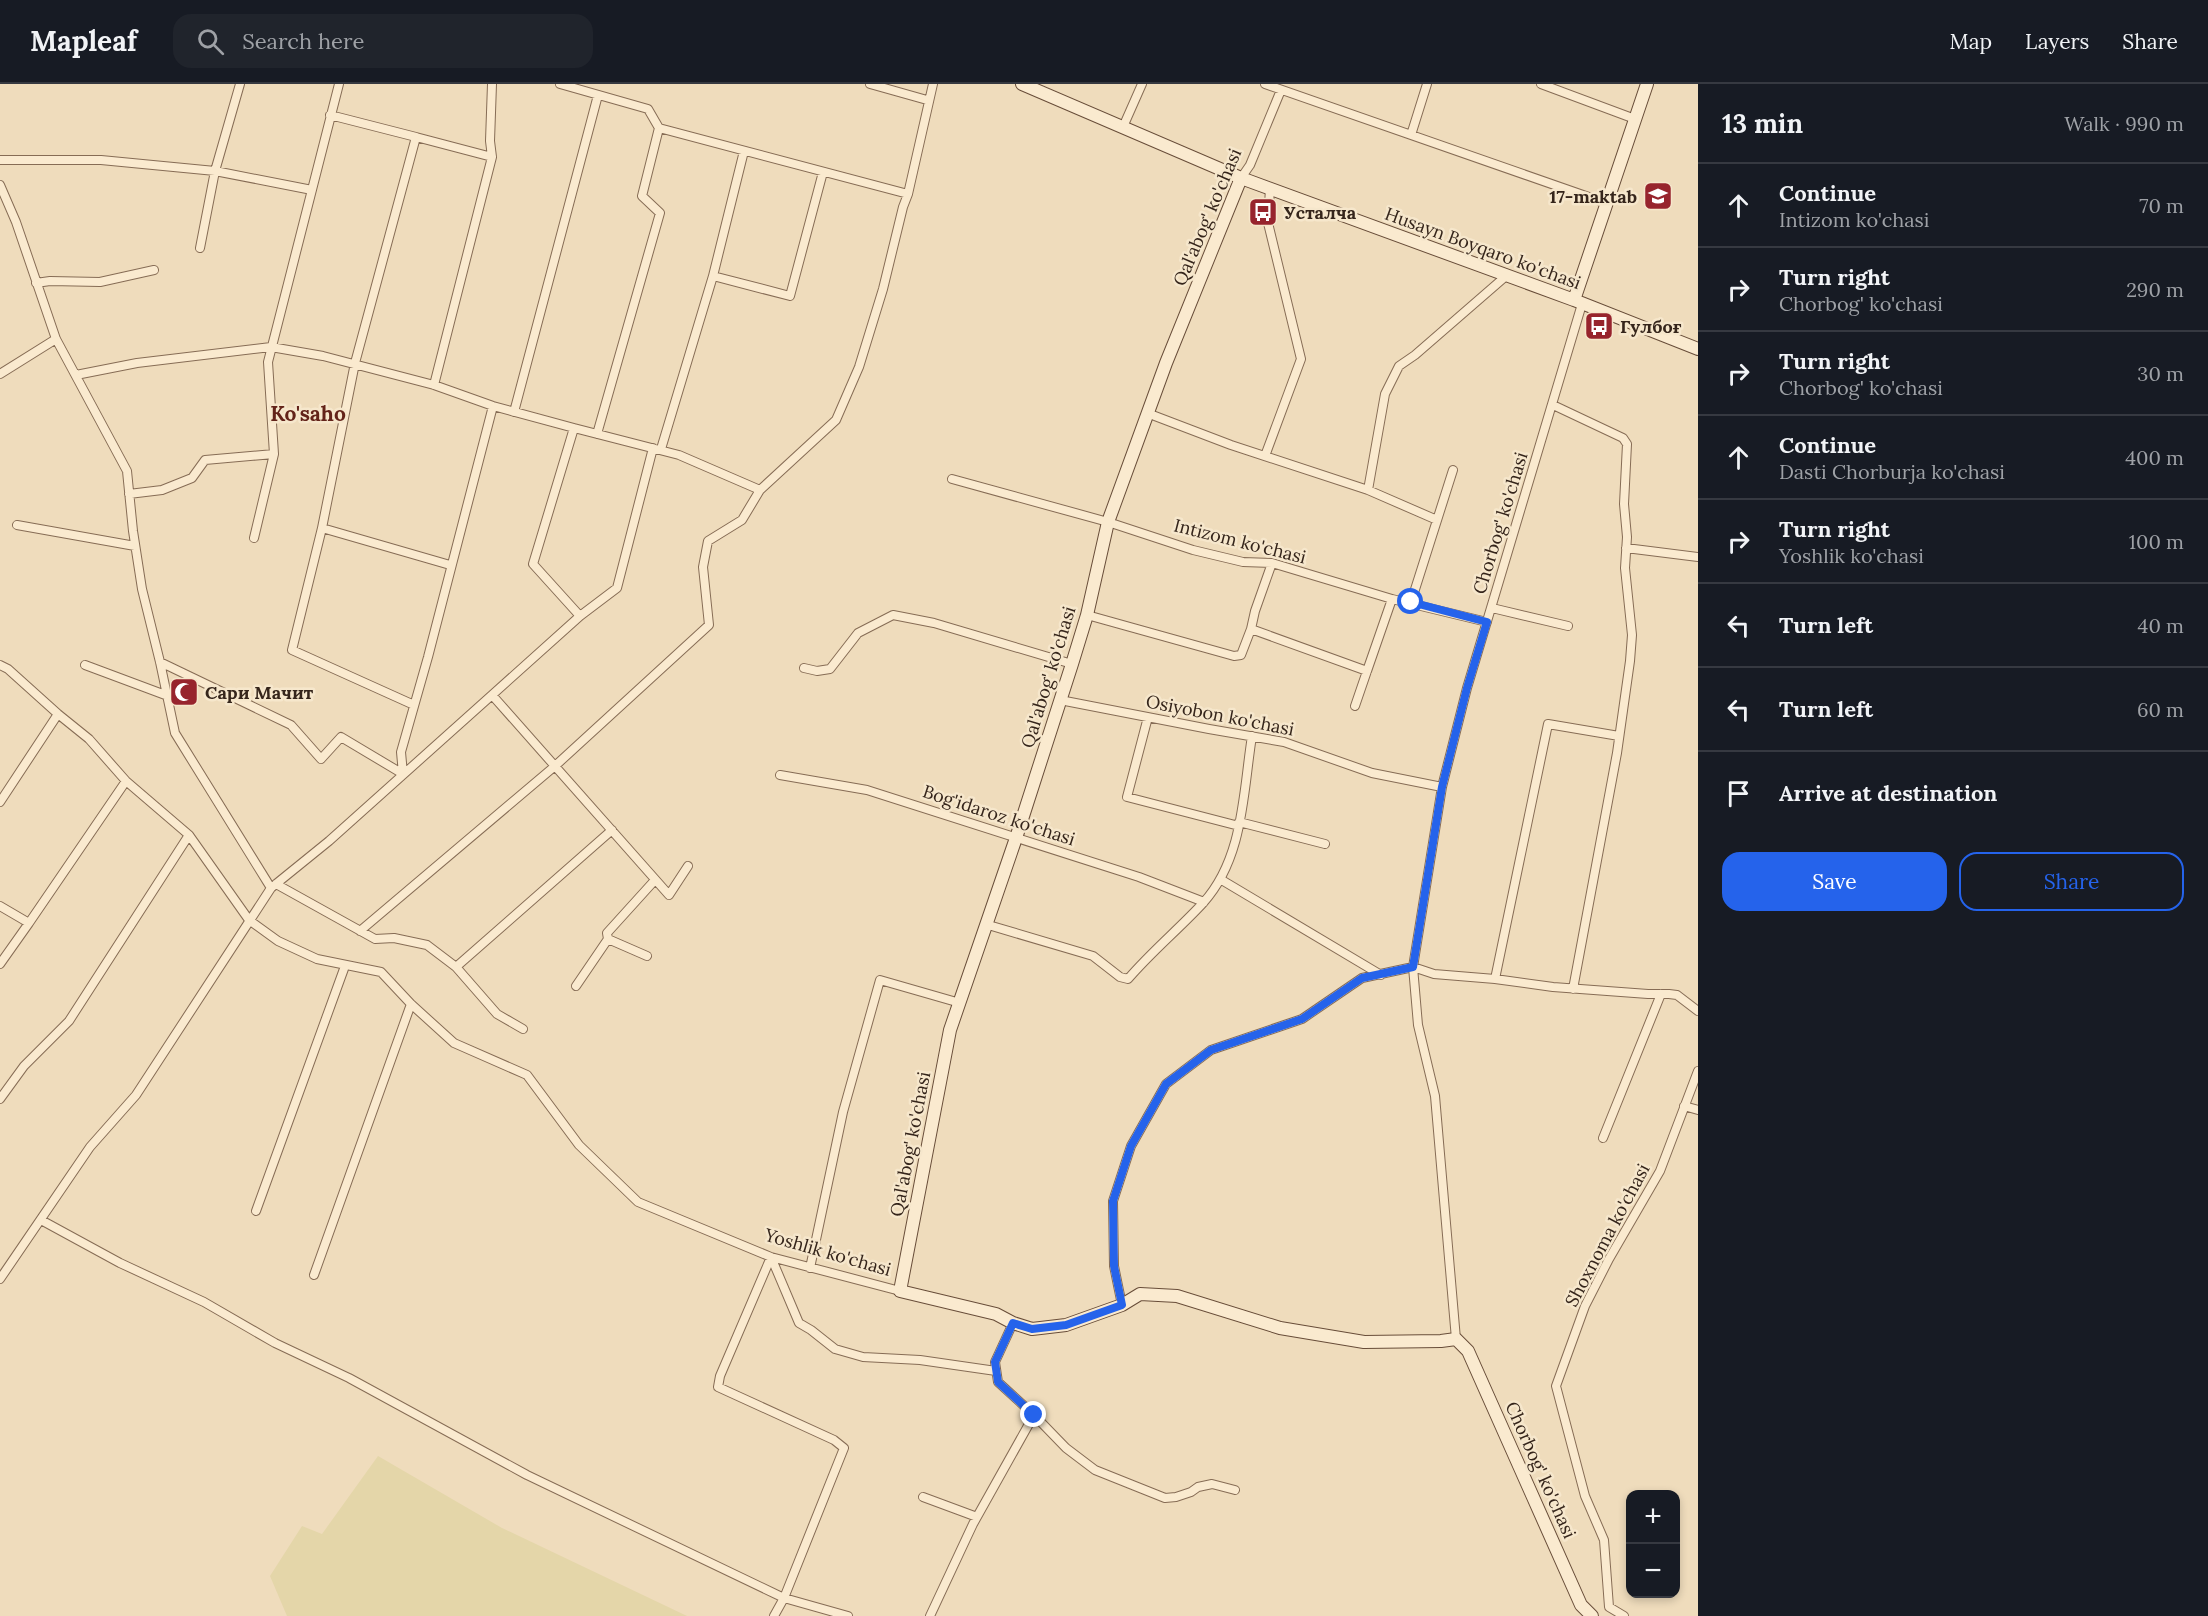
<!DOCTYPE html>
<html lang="en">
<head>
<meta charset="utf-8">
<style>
  body { margin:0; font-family:Lora,serif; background:#20242c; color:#f1f3f6 }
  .controls { position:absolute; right:18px; bottom:18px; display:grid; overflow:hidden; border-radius:12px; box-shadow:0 3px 9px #0003 }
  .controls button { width:54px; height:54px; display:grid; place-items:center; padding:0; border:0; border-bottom:2px solid #363941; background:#171b24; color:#f1f3f6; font:30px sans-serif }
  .stop { position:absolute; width:18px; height:18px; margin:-14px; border:4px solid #2563eb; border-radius:50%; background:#fff }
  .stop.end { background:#2563eb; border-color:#fff; box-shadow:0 2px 6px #0008 }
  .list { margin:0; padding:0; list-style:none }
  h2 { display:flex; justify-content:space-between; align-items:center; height:78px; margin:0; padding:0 24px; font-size:26px }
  h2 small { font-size:20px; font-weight:400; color:#9ea1a6 }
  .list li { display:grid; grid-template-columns:39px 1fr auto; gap:18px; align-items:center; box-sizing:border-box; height:84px; padding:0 24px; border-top:2px solid #363941 }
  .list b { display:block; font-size:22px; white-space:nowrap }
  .list p { margin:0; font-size:20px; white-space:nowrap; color:#9ea1a6 }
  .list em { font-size:20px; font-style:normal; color:#9ea1a6 }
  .actions { display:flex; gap:12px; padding:18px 24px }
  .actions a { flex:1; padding:14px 0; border:2px solid #2563eb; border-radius:18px; text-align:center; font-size:21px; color:#2563eb }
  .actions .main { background:#2563eb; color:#fff }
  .icon { flex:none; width:33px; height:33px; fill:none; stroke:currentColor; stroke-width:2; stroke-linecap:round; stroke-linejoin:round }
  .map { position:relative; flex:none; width:1698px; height:1532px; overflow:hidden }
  header { display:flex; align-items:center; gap:36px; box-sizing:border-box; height:84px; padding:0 30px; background:#171b24; border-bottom:2px solid #363941 }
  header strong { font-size:28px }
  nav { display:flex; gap:33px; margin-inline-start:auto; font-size:21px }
  .search { width:420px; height:54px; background:#20242c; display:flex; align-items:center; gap:15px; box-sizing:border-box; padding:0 21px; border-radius:18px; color:#9ea1a6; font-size:22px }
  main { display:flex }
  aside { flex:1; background:#171b24 }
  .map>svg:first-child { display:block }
  .farmland { fill:#e4d6a9 }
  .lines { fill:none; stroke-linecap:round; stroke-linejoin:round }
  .street-casing { stroke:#866c55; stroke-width:10 }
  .secondary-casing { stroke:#684d39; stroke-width:14 }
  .street { stroke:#faeacf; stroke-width:8 }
  .secondary { stroke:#faeacf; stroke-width:12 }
  .route { stroke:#2563eb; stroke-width:8 }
  .labels { text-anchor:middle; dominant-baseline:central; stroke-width:5; stroke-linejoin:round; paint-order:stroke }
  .poi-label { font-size:18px; font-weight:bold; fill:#35251b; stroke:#f6e7cc; text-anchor:start }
  .street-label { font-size:18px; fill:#35251b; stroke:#f6e7cc }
  .quarter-label { font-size:21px; font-weight:bold; fill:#632319; stroke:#f6e7cc }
</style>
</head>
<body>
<header>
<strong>Mapleaf</strong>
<div class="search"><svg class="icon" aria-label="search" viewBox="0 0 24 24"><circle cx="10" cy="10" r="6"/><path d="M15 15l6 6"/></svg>Search here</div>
<nav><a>Map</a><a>Layers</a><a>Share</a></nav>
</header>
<main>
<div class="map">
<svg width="1698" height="1532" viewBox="0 0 1698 1532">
  <rect width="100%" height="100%" fill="#efdcbc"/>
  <path class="farmland" d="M378,1372L502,1444L687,1532H287L270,1492L302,1442L322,1450Z"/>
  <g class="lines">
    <g class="street-casing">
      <path id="street" d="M560,0L648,25L659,44L908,110
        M870,0L927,16
        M1265,0L1606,119
        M1541,0L1635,35
        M330,31L416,53L355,279L322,444L292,566L414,621
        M1123,43L1142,0
        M1411,51L1427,0
        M416,53L492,73
        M744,67L713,192L790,212L823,88
        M0,76H101L215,87L312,106
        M1241,94L1250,81L1281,6
        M0,101L16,138L56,255L127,387L133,447L142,505L160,578L175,649L271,804
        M200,164L215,87L240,0
        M36,199L50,197L100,198L154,186
        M0,290L56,255
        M76,291L137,279L271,263L323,272L434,301L493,322L574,344L679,371L760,406
        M434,301L492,73L490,57L492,0
        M1553,321L1623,354L1627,360L1624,420L1627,453L1625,484L1632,551L1630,577L1617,669L1573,905
        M514,328L598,11
        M1147,329L1231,361L1368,406L1437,436
        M597,350L660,129L642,112L659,44
        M661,365L713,192
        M1265,372L1301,275L1268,139L1270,104
        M952,395L1108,438L1193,466L1243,478L1272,479L1392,515L1487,538
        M1368,406L1385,310L1399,282L1415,271L1506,192
        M129,410L162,406L192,394L205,376L274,370L268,278L339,0
        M17,441L135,462
        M322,444L450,481
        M254,454L274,370
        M1626,464L1698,473
        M1272,479L1255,527L1251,545L1367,587L1392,515
        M1411,518L1453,386
        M1492,524L1568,542
        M1087,531L1234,572L1241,571L1251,545
        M580,532L617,504L653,364
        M160,578L291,641L321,675L341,653L403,690
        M0,581L8,585L58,630L89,655L126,697L189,751L249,836L278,857L317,875L381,888L411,920L454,959L527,991L579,1061L638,1118L771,1173L900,1207
        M85,581L168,612
        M804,584L817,587L830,585L858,549L893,531L934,539L1072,580
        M492,611L580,532L533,480L574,344
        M1060,616L1209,645L1284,658L1372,689L1442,703
        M1355,622L1367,587
        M1148,633L1127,713L1239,742
        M403,690L401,668L428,573L493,322
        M780,691L867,706L1139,793L1204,818
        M0,718L58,630
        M1239,738L1325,760
        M1220,795L1381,891
        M276,800L375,855L394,854L427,861L456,883
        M0,822L29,839L126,697
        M985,840L1093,872L1120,893L1128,895C1152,867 1179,845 1203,819C1244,774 1243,708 1252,652
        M360,847L555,682L709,541L703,483L708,457L742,436L760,406L836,336L859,283L883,205L903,123L908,110L933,0
        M647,872L608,855L607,849L655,796
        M0,880L29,839
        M1495,895L1548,640L1619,652
        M576,902L608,855
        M523,945L497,930L456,883L612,746
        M0,1015L24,982L69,937L189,751
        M1684,1022L1698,1026
        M1603,1054L1661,910
        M256,1127L345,882
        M41,1136L120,1179L204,1218L275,1259L349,1294L527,1391L784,1514L848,1532
        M810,1184L843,1028L880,896L960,919
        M314,1191L411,920
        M0,1195L90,1063L136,1011L271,804L329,757L492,611L669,811L688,782
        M1122,1221L1114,1182L1113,1117L1131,1062L1166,1000L1211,966L1302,935L1362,894L1413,883L1442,703L1467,604L1582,220
        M1013,1239L995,1278L998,1298L1034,1331L1066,1364L1095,1386L1165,1414L1176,1413L1191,1408L1198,1403L1212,1400L1235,1406
        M1456,1255L1435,1012L1418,941L1413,883L1434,890L1495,895L1553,903L1648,910H1669L1677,911L1698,927
        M923,1413L977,1433
        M774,1532L784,1514L844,1364L834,1356L718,1303L720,1292L771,1173L799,1239L811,1246L835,1265L863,1273L920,1276L996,1287
        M930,1532L973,1440L1034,1331
        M1624,1532L1609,1523L1604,1456L1585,1412L1556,1302L1585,1222L1609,1175L1660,1087L1698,987"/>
    </g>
    <g class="secondary-casing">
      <path id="secondary" d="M1022,0L1241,94L1574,216L1698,265
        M1241,94L1166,279L1108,438L1087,531L1072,580L1016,754L950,946L900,1207L996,1230L1013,1239L1032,1245L1066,1241L1122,1221L1140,1210L1177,1212L1280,1244L1364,1258L1441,1257L1456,1255L1468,1267L1581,1521L1592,1532
        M1574,216L1647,0"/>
    </g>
    <use href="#street" class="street"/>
    <use href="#secondary" class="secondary"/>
  </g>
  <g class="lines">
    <path class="route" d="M1034,1331L998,1298L995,1278L1013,1239L1032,1245L1066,1241L1122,1221L1114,1182L1113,1117L1131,1062L1166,1000L1211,966L1302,935L1362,894L1413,883L1442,703L1467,604L1487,538L1411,518"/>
  </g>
  <defs>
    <g id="school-square" transform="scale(1.5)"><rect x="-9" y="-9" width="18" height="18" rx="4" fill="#97242d" stroke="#f6e7cc"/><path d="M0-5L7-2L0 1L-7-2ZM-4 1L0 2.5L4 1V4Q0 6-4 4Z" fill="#fff"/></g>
    <g id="bus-square" transform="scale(1.5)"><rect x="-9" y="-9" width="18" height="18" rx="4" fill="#97242d" stroke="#f6e7cc"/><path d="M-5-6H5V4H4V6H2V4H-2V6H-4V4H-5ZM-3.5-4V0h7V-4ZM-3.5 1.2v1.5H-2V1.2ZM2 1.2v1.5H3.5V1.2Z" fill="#fff"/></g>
    <g id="mosque-square" transform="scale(1.5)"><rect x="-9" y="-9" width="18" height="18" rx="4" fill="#97242d" stroke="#f6e7cc"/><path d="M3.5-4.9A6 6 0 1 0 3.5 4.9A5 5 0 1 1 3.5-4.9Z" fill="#fff"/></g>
  </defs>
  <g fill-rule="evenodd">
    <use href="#school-square" x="1658" y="112"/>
    <use href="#bus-square" x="1263" y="128"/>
    <use href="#bus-square" x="1599" y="242"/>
    <use href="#mosque-square" x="184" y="608"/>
  </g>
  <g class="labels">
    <g class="poi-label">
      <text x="1637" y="112" text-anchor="end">17-maktab</text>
      <text x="1284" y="128">Усталча</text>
      <text x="1620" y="242">Гулбоғ</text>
      <text x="205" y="608">Сари Мачит</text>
    </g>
    <g class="street-label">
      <text transform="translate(1207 133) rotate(-67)">Qal'abog' ko'chasi</text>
      <text transform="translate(1483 164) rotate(20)">Husayn Boyqaro ko'chasi</text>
      <text transform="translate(1500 439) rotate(-73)">Сhorbog' ko'chasi</text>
      <text transform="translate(1240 457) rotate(14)">Intizom ko'chasi</text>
      <text transform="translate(1048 593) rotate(-73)">Qal'abog' ko'chasi</text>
      <text transform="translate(1220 631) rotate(11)">Osiyobon ko'chasi</text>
      <text transform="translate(999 731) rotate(18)">Bog'idaroz ko'chasi</text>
      <text transform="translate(910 1060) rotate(-79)">Qal'abog' ko'chasi</text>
      <text transform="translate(1607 1151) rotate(-62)">Shoxnoma ko'chasi</text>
      <text transform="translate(828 1168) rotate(16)">Yoshlik ko'chasi</text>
      <text transform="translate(1541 1386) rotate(66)">Chorbog' ko'chasi</text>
    </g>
    <g class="quarter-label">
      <text x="308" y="329">Ko'saho</text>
    </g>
  </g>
</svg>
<div class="controls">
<button>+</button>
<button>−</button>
</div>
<div class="stop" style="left:1411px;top:518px"></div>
<div class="stop end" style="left:1034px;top:1331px"></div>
</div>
<aside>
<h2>13 min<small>Walk · 990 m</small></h2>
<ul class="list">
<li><svg class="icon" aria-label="ahead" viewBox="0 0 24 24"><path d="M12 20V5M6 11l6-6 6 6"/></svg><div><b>Continue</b><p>Intizom ko'chasi</p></div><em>70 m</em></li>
<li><svg class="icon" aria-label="right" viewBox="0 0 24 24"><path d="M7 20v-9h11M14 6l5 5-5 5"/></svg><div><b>Turn right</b><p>Сhorbog' ko'chasi</p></div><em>290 m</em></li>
<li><svg class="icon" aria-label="right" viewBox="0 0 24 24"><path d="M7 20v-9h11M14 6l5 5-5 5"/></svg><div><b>Turn right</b><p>Сhorbog' ko'chasi</p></div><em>30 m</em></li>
<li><svg class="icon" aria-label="ahead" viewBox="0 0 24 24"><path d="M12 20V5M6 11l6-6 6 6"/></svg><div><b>Continue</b><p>Dasti Chorburja ko'chasi</p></div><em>400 m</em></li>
<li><svg class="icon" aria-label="right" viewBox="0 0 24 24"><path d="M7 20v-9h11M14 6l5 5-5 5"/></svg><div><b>Turn right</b><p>Yoshlik ko'chasi</p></div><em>100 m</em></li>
<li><svg class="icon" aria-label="left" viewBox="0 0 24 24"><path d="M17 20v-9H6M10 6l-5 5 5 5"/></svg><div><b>Turn left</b></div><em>40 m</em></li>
<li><svg class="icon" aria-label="left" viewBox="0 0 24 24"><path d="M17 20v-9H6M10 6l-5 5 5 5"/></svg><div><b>Turn left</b></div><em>60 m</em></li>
<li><svg class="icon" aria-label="arrive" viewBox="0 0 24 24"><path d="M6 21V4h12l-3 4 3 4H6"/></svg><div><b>Arrive at destination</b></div></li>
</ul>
<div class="actions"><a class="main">Save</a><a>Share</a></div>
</aside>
</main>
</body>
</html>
